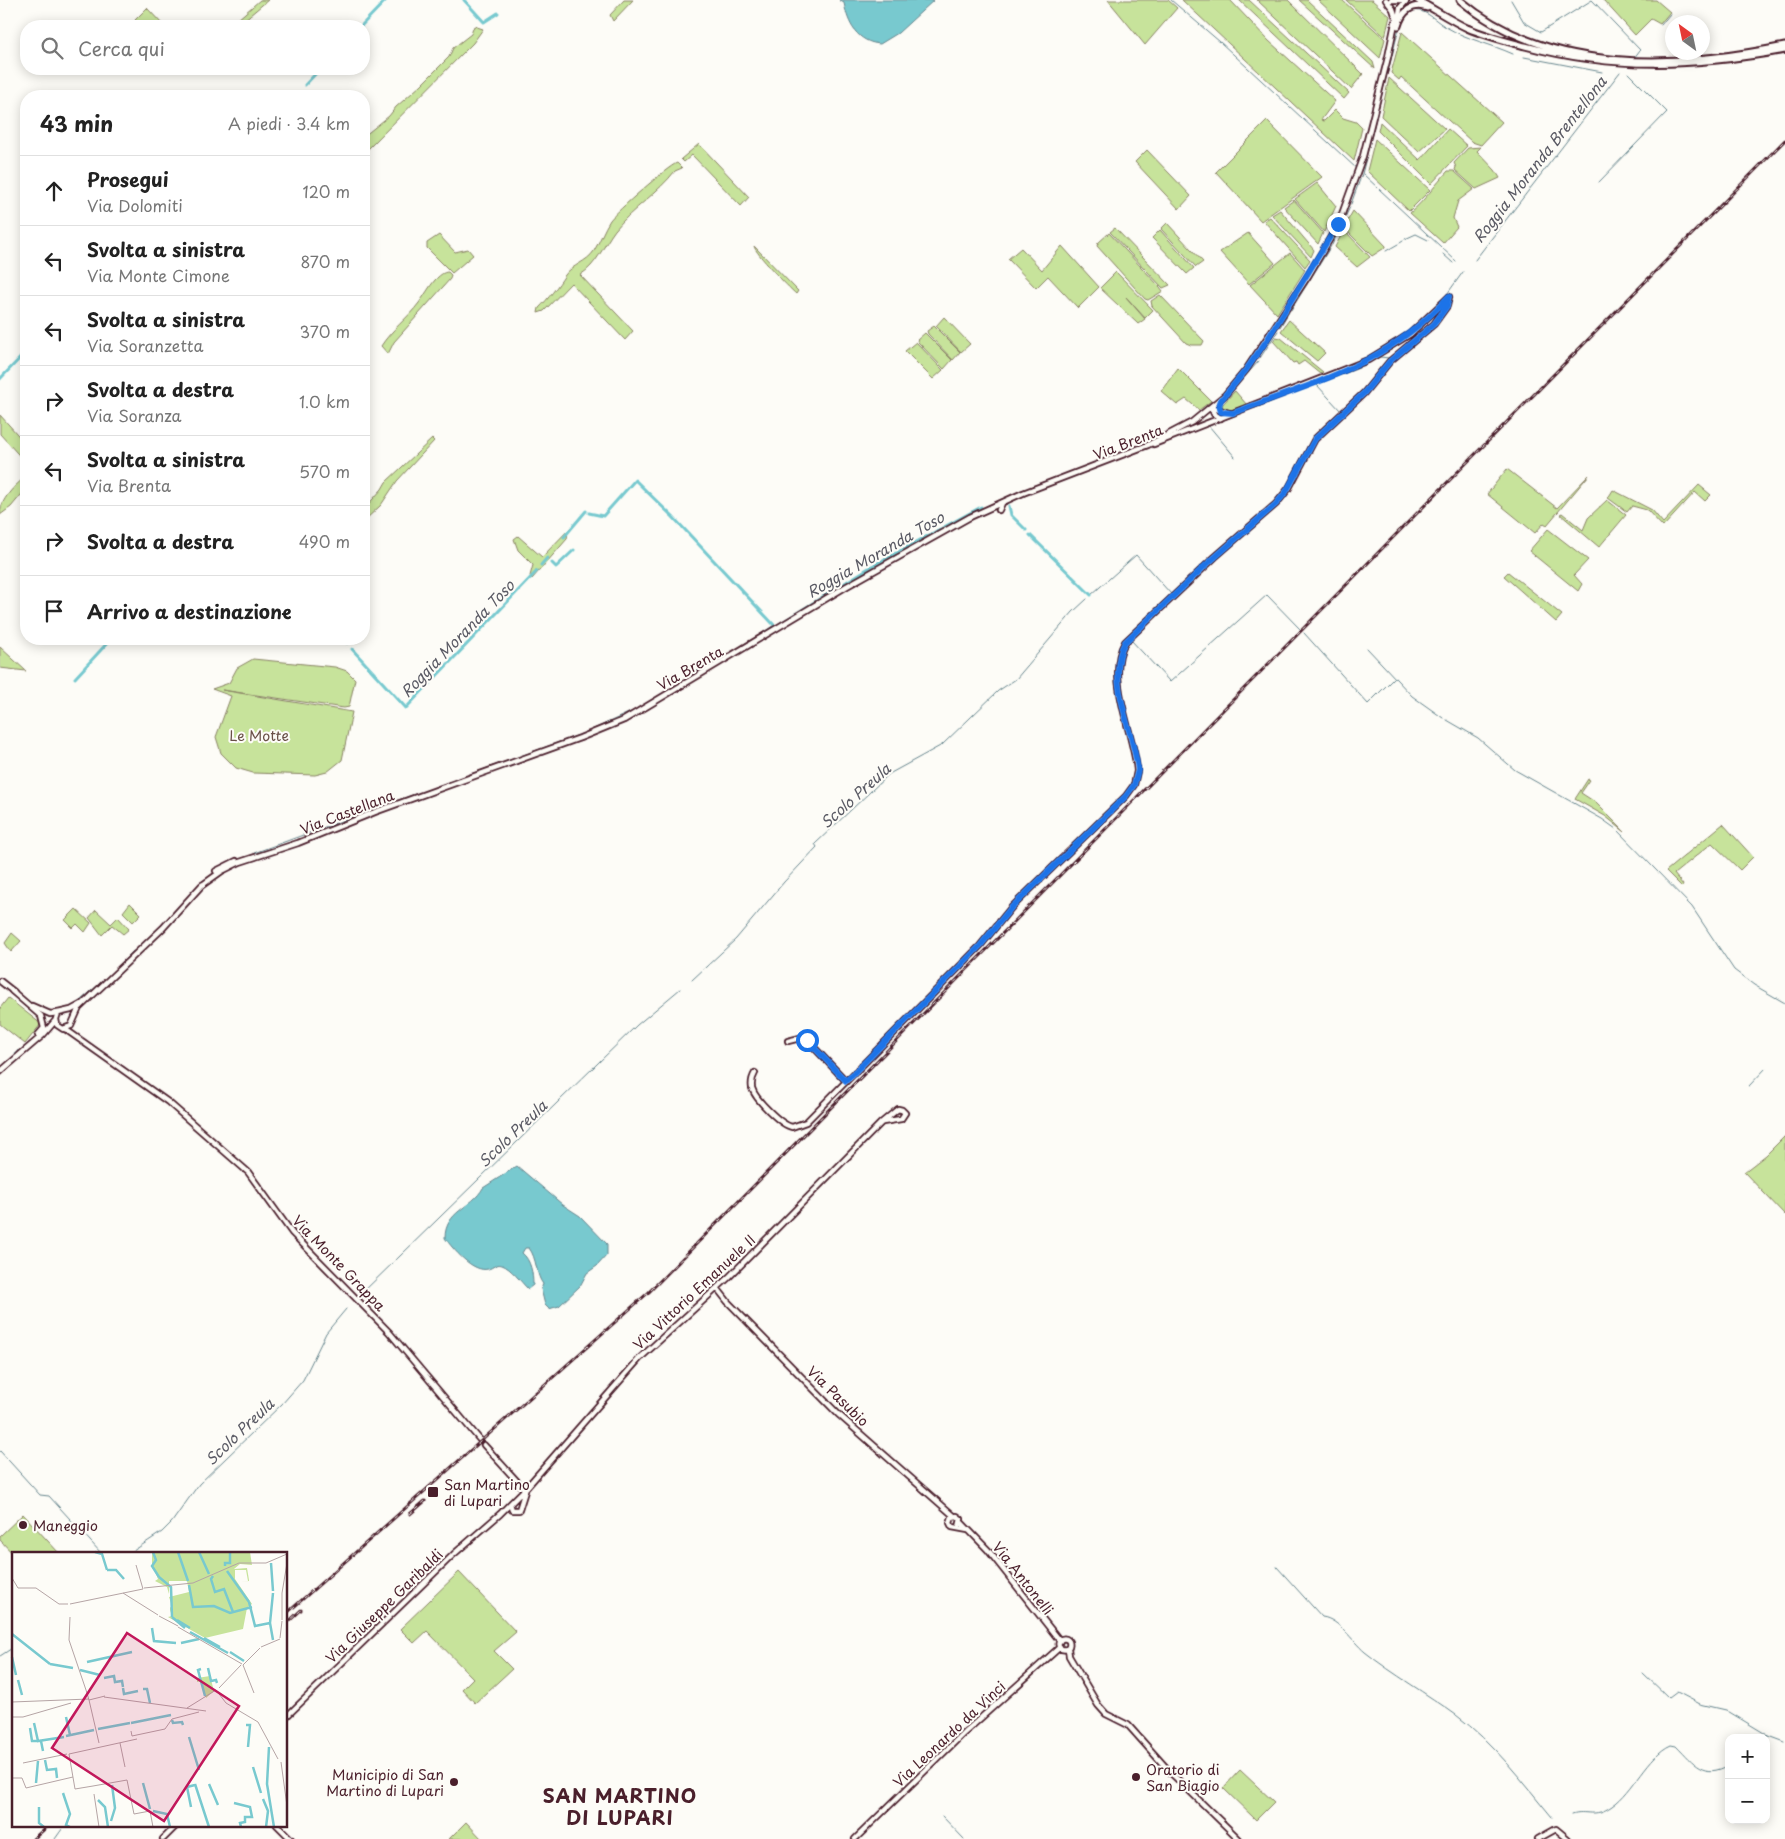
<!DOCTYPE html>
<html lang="it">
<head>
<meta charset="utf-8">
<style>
  body { margin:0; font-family:"Playpen Sans",sans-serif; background:#f2f2f2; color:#222 }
  .controls { position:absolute; right:15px; bottom:15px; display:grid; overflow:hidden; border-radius:10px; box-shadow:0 2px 12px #0003 }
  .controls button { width:45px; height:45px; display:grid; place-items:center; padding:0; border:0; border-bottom:1px solid #e0e0e0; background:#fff; color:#222; font:25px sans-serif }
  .compass { position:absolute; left:1665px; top:15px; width:45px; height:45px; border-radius:50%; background:#fff; box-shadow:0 2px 12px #0003; rotate:327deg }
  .stop { position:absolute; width:15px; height:15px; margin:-11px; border:4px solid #1a73e8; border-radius:50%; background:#fff }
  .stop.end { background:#1a73e8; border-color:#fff; box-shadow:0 1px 5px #0008 }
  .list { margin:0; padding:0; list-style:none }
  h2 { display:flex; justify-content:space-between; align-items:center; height:65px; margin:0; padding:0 20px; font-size:21px }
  h2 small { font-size:16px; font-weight:400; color:#767676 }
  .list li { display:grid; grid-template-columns:32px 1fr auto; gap:15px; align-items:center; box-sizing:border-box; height:70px; padding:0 20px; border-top:1px solid #e0e0e0 }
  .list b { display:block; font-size:19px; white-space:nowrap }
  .list p { margin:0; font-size:16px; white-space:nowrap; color:#767676 }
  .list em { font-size:16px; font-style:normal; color:#767676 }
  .icon { flex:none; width:28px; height:28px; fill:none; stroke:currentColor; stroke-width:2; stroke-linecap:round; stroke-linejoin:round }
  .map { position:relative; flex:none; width:1785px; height:1839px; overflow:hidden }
  .search { position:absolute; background:#fff; box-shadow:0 2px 12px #0003; left:20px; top:20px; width:350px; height:55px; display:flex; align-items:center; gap:12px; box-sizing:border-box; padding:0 18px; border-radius:20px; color:#767676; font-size:19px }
  .panel { position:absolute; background:#fff; box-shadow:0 2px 12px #0003; left:20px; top:90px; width:350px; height:555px; border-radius:20px }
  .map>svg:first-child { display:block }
  .green { fill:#c7e39b; stroke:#888163 }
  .water { fill:#78c9cf; stroke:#66858d }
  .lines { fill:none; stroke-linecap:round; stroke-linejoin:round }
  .stream { stroke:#66858d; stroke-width:1 }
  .canal { stroke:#78c9cf; stroke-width:3 }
  .secondary-casing { stroke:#4a1f2b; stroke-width:8 }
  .primary-casing { stroke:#4a1f2b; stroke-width:8 }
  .trunk-casing { stroke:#4a1f2b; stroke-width:9 }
  .secondary { stroke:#fdfcf7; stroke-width:4.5 }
  .primary { stroke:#fdfcf7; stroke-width:4.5 }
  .trunk { stroke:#fdfcf7; stroke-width:5 }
  .rail-casing { stroke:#4a1f2b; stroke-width:3 }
  .rail { stroke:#fdfcf7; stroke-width:1; stroke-dasharray:4; stroke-linecap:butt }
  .route { stroke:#1a73e8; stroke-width:6 }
  .poi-dot { fill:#4a1f2b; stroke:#fdfcf7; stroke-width:2 }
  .labels { text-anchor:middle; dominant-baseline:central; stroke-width:4; stroke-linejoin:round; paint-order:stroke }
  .street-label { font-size:14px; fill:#4a1f2b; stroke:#fdfcf7 }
  .park-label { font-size:14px; fill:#695047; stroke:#fdfcf7 }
  .poi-label { font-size:14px; fill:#4a1f2b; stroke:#fdfcf7; text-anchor:start }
  .water-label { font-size:15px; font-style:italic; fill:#5a5a64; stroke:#fdfcf7 }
  .district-label { font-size:19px; font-weight:bold; letter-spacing:1px; fill:#4a1f2b; stroke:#fdfcf7 }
  .inset-river { fill:none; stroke:#78c9cf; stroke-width:2.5 }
  .inset-road { fill:none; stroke:#b5a4a5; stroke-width:1 }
  .view { fill:#c2185b; fill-opacity:0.15; stroke:#c2185b; stroke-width:2.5 }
  .inset-edge { fill:none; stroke:#4a1f2b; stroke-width:2.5 }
</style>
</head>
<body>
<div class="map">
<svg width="1785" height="1839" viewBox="0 0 1785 1839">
  <rect width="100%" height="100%" fill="#fdfcf7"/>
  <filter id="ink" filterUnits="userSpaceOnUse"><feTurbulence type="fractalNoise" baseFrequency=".02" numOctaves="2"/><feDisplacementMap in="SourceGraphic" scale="10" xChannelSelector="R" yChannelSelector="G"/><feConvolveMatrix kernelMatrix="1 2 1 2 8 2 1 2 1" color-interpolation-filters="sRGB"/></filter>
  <g filter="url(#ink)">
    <path class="green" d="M260,0H268L237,26H230Z
      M624,0H633L613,21L610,15Z
      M1108,0H1168L1177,8L1145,45Z
      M1182,0H1230L1269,41L1335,101L1321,120L1324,121L1335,110L1343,118L1356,122L1362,128L1354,161Z
      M1239,0H1249L1349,93L1344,99Z
      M1257,0H1288L1363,74L1351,89Z
      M1299,0H1307L1373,62L1375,69Z
      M1318,0H1342L1385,39L1380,58Z
      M1346,0H1372L1390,16L1385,37Z
      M1603,0H1656L1670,12L1660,24L1651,19L1635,35Z
      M147,8L164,26H141L135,20Z
      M474,26L483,29L473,43L364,153V136L389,116L396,107L421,85L449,57L453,48L471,34Z
      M1402,32L1502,122L1481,145L1472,142L1401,77L1399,80L1391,73Z
      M1389,78L1445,129L1419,152L1381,116Z
      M1267,121L1322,177L1261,221L1216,172Z
      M1380,122L1420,160L1448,129L1467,146L1431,184L1378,131Z
      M1375,139L1430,190L1409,211L1367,171Z
      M699,144L749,197L741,206L692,155L684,162L681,159Z
      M1481,147L1477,151L1495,170L1500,178L1476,189L1455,170L1456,167L1454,163L1468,148Z
      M1147,150L1191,196L1179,209L1135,162Z
      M677,163L682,168L675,171C658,193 633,208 615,230C603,246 597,265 580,275L633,331L625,340L571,283L544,311L538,313L539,308C548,299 558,286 565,275C572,265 587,262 594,251C600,241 604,229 610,220C616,212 668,166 677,163Z
      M1448,171H1454L1474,189L1458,201L1453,218L1457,227L1443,243L1410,213C1425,200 1435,185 1448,171Z
      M1317,183L1336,206L1324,232L1295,199Z
      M1294,200L1323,233L1318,244L1284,207Z
      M1280,210L1314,250L1311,257L1272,215Z
      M1353,211L1386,246V247L1372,256L1346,230L1344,227Z
      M1270,217L1310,260L1305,267L1264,221Z
      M1167,223L1203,262L1196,267L1161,229Z
      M1115,228L1170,285L1163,288L1110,232Z
      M1160,230L1194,268L1187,274L1152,238Z
      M1344,230L1370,257L1357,267L1335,247Z
      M1109,233L1160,287L1163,291L1148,300L1145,299L1097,246L1098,243Z
      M1248,233L1275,263L1249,284L1220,252Z
      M439,235L455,252L468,249L473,255L452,273L427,248V243Z
      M754,246L798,291L796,294C788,287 755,253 754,246Z
      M1062,246L1099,287L1078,308L1048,276L1036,288L1008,259L1021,248L1042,270Z
      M1290,253L1305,270L1277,314L1250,285Z
      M448,272L451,275L450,279L394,342L388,354L381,346C391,330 408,318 419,303C425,295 429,287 435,280C439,276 443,272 448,272Z
      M1116,272L1153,310L1145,318L1126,297L1145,319L1138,324L1100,288Z
      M1160,295L1204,341L1202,345H1191L1186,343L1152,306L1151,301Z
      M944,317L970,344L961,352L936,326Z
      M1289,320L1325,353L1317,361L1281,331Z
      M934,326L960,352L953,360L928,334L927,331Z
      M925,333L952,360L944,369L918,342L917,340Z
      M1276,337L1281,338L1323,372L1320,374L1304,361L1298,365L1296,362L1293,363L1273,341Z
      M916,342L943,370L933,379L905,351Z
      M1178,368L1211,401L1199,410L1186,399L1177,405L1161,391Z
      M1235,391L1247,405L1228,411L1223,409L1222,405Z
      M0,415L26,444V463L0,434Z
      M432,439L434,441L397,481L381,505L364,521V509L382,489L386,482Z
      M1507,469L1557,508L1589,475L1547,525L1544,523L1535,533L1487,494Z
      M26,476V489L11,507L0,515C0,499 15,486 26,476Z
      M1699,485L1711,495L1705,501L1695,492L1663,527L1647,510L1632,506L1627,512L1608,498L1613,490L1652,510L1663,523Z
      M1607,500L1626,515L1599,547L1560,514L1562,513L1583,530L1588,518Z
      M575,523L568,531L567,539L532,579L530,576L533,565L518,550L514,539L518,536L542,557Z
      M1548,529L1588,560L1574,575L1582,584L1578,591L1529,551Z
      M1508,572L1562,615L1556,622L1504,576Z
      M0,647L26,671L0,668Z
      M253,659L335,667L347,671L355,679L349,707L344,708L222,690L352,712L342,760L327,772L315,775L253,773L236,768L221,753L216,737L231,696L212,689L229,683L237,668Z
      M1588,779L1590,780L1581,793L1595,802L1625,832L1605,816L1575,799Z
      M1723,824L1753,857L1740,870L1712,843L1674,874L1683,885L1682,887L1666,871Z
      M130,903L141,914L133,922L123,912Z
      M76,909L91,923L85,932L77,924L73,928L65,920Z
      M96,910L111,924L118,917L129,929L123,934L112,925L102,935L89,918Z
      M12,933L21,941L11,952L5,943Z
      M8,998L41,1024L25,1044L0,1024V1008Z
      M1785,1136V1215L1744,1172L1766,1155Z
      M23,1514L59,1553H14V1555L0,1540V1536Z
      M459,1572L516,1632L494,1651L512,1669L475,1703L462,1689L473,1678L427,1631L414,1643L400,1629Z
      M1240,1770L1274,1802L1256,1820L1223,1788Z
      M466,1822L482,1839H449Z"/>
    <path class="water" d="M839,0H934L898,33L880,44C857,42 848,24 844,3Z
      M517,1166L563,1205L580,1216L607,1244V1255L597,1266L587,1273L580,1286L559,1306L549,1309L545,1305L541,1289L543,1284C536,1276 537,1258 529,1248H525L522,1253C531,1260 533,1274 533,1285L528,1289C521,1282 511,1268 502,1265C496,1263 493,1268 488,1269C473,1273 453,1249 445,1238C445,1211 472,1208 483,1188Z"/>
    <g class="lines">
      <path class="stream" d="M1171,0L1220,42L1357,169
        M1511,0L1524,22L1541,32L1592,0L1640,50L1634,58
        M1412,11C1426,8 1435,21 1446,27C1468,40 1491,44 1513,54
        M1661,25L1670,14
        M1524,57L1602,72
        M1388,72L1399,28
        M1363,174L1456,261
        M1599,182L1667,112L1628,73
        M1351,204L1362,174L1387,74
        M1405,239L1416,234L1428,240
        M1400,243L1403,241
        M1332,245L1350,207
        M1386,251L1398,244
        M1443,254L1453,263
        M1475,260L1620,72
        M1442,301L1463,272
        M1291,310L1331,246
        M1280,327L1289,312
        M1260,358L1278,331
        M1363,360L1369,357
        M1363,366L1380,357L1389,358
        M1317,385L1341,411
        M1294,393L1359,368
        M1358,396L1388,359L1406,345
        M1277,399L1290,394
        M1222,408V402L1259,361
        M1255,408L1273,401
        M1234,416L1209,426L1235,457
        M1325,426L1353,400
        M1298,465L1312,439L1322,429
        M1284,491L1293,474
        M1091,595L1136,555L1171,594
        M1304,633L1368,704L1394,678
        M752,640L774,625
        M1131,640L1170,682L1267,595L1300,629
        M1367,648L1412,696L1443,718
        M693,673L740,648
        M1447,720L1478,738L1515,770L1602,819L1616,829L1692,907L1734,970L1754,985L1785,1003
        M435,787L587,732L635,710
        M254,853L415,794
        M692,980L736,939L784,882L817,847L815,844L889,774L942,745L998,691L1016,679L1073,612L1087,599
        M73,1007L113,972L133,951
        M15,1053L19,1050
        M1749,1086L1767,1067
        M360,1295L637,1025L680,989
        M0,1451L40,1495L49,1496L101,1553
        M130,1553L162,1532L172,1522L199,1484L282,1404L303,1380L326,1333L346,1309
        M1277,1567L1322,1617C1339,1619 1352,1641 1365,1652C1394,1675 1426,1693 1456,1715C1493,1742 1523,1782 1552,1817
        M0,1656L14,1647
        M1643,1673L1669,1698L1677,1692L1700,1704L1726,1710L1769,1736
        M1762,1738L1769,1736L1785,1742
        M1572,1814C1586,1809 1594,1819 1612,1806C1634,1791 1648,1755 1671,1745L1676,1746C1693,1763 1703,1780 1729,1765
        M942,1816L964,1839
        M55,1839L65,1825"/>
      <path class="canal" d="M464,0L484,22L498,13
        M361,26L386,0
        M305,85L320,69
        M0,379L26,352
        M1009,506L1011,515L1026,530
        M589,513L603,516L635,480L673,517L774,625
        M1030,535L1091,595
        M564,537L586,511
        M552,563L556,567L574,550
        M541,565L547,558
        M781,623L872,566L981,507
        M223,639L226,642L230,639
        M343,639L347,643
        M352,649L406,708L537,571
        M75,678L111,639"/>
      <g class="secondary-casing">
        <path id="secondary" d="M1211,407L1229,413
          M1211,407L1214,414L1221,418
          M1154,444L1368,360L1410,334L1449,297
          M0,981L14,992
          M32,1006L50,1014L58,1013
          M65,1029L168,1102L248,1172L292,1233L389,1332L480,1440
          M788,1041L800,1038L807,1040L846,1081
          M755,1073C752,1078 751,1082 752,1088C755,1099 781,1125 792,1127L806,1122L980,946L1011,908L1126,796L1134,785L1137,771C1134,733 1105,677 1125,642L1215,557L1276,504L1289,488L1315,439L1364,393L1390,361L1434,324L1447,306L1449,297
          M717,1288L728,1302L838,1414L954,1516
          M484,1445L525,1490
          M510,1504L512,1510H519L525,1491
          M962,1523L988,1550L1060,1641
          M959,1527L961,1519L957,1516L952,1517L950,1523L952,1527L968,1530
          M1058.5 1644a5.5 5.5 0 1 1 11 0a5.5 5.5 0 1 1-11 0Z
          M1068,1648L1069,1656L1098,1705L1106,1714L1128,1725L1170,1772L1239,1839
          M286,1717L454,1554L500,1514L526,1488L639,1359L729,1277L881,1123L898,1109L902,1110L905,1113L901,1119L883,1122
          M277,1825L291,1839
          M163,1839L177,1825
          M855,1839L964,1733L1060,1647
          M1538,1839L1556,1829L1568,1839"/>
      </g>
      <g class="primary-casing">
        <path id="primary" d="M1391,0H1404
          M1398,22L1400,8L1407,0
          M999,510L1002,503
          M216,871L236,861
          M201,886L222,871L240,862L298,843L375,812L580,738L624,720L847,586L970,517L1023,493L1148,445L1192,422L1225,395L1246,370L1308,276L1338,225L1363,156L1388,57L1396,18L1393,9L1386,0
          M12,991L41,1016L44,1028L38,1035
          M82,1004L71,1010L58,1013L56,1019L57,1025L63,1029L71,1026L79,1008L163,928L202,885
          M0,1072L43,1035L55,1021"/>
      </g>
      <g class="trunk-casing">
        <path id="trunk" d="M1417,0C1434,9 1450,20 1467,28C1486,36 1506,41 1525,46C1615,70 1694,67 1785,50
          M1460,0C1549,75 1677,68 1785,46
          M1398,26C1402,12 1412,2 1427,8"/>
      </g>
      <use href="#secondary" class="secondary"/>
      <use href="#primary" class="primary"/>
      <use href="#trunk" class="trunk"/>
      <g class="rail-casing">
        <path id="rail" d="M410,1514L425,1501
          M286,1614L649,1292L1785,140
          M286,1624L301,1610
          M33,1839L49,1825"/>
      </g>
      <use href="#rail" class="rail"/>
    </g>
  </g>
  <g class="lines" filter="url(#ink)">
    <path class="route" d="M807,1040L846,1081L980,946L1011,908L1126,796L1134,785L1138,770C1134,733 1105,677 1125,642L1206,565L1276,504L1286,492L1315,439L1364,393L1390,361L1434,324L1447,306L1449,296C1388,365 1315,382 1233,413L1221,412L1219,405L1221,400L1246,370L1267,340L1338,224"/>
  </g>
  <g class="poi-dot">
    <rect x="427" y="1486" width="12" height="12" rx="2.5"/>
    <circle cx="23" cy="1525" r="5"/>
    <circle cx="1136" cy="1777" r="5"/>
    <circle cx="454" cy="1782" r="5"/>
  </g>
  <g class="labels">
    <g class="street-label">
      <text transform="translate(1128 442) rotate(-21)">Via Brenta</text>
      <text transform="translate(690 668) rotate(-30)">Via Brenta</text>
      <text transform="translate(347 812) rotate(-21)">Via Castellana</text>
      <text transform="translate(339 1263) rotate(46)">Via Monte Grappa</text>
      <text transform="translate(694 1292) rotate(-43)">Via Vittorio Emanuele II</text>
      <text transform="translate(838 1396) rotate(44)">Via Pasubio</text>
      <text transform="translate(1023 1578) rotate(52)">Via Antonelli</text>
      <text transform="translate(384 1606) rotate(-44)">Via Giuseppe Garibaldi</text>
      <text transform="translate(949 1734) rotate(-43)">Via Leonardo da Vinci</text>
    </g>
    <g class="park-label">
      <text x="259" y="735">Le Motte</text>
    </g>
    <g class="poi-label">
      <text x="444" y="1484">San Martino<tspan x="444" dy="16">di Lupari</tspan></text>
      <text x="33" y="1525">Maneggio</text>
      <text x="1146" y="1769">Oratorio di<tspan x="1146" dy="16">San Biagio</tspan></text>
      <text x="444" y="1774" text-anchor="end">Municipio di San<tspan x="444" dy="16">Martino di Lupari</tspan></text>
    </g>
    <g class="water-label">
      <text transform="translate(1539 159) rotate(-52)">Roggia Moranda Brentellona</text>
      <text transform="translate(875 554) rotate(-30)">Roggia Moranda Toso</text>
      <text transform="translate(457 638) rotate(-46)">Roggia Moranda Toso</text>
      <text transform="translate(855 795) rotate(-42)">Scolo Preula</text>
      <text transform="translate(512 1133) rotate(-44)">Scolo Preula</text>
      <text transform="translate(239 1431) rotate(-44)">Scolo Preula</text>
    </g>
    <g class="district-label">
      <text x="620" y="1795">SAN MARTINO<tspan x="620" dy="22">DI LUPARI</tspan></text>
    </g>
  </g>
  <g transform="translate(12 1552)">
    <rect width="275" height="275" fill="#fdfcf7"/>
    <path d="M140,0H238L240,13L228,12L222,17L235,16L237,28V29L228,30L236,29L234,18H223V27L240,52L235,56L231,77L193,86L156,65L160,64L158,58V55L161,57L157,45L177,40L175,29H157V42L155,35L143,29L146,27L140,12ZM198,124L202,139L194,146L189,129L185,130V126Z" fill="#c7e39b"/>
    <path class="inset-river" d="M83,0L90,2L95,18M141,0L144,8L140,14L147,25M166,0L176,29M187,0L197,22M259,11L261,39M213,14V11H218V0M95,18H104L112,27M215,19L237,50M201,24L199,27L203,40L212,37L221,60M147,25L159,35L160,65M177,33L181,55L202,54L218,61L240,55M237,50L243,74L258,71L261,88M160,65L173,76M165,68L178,76M258,71L261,41M140,76L142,89L164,91M178,80L216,101M0,82L38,112M192,86L208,95M169,91L187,87M218,100L232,109M0,105L4,123M75,110L120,100M38,112L61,116M196,116L199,129L204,128L205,131M189,117L186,118L193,144M68,118L88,123M92,126L102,124L103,130L110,129L111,135M6,128L10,143M111,136L112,142L126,139M131,137H135L138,151M54,165L58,183M160,168L161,171L170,170L171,173M22,171L26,189L52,185M119,171L159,163M234,173H238L236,195M18,176L20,189H29L31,199M86,177L118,171M54,184L82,178M177,185L187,218M257,195L255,232L262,275M33,208L35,218L44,217L45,226M241,215L249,241M24,231L26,209M131,231L138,257M183,232L197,275M197,232L206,253M51,241L58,262L54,273L58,275M251,247L256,259L254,275M86,248L93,255L96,275M222,251L238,255L240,265H233V270L228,271L229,275M27,255V271L32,275M179,255L175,235L183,233M141,259L155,262L158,275M99,269L103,256L100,233"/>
    <path class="inset-road" d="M124,13L131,37M0,26L6,36H24L47,52H56M161,33L181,31L227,11H254L275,2M132,36L161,33M111,41L146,63M58,52L131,37M147,64L166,74M58,65L57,88L74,138M270,68V41L275,11M166,75L230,112M268,86L270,69M249,95L268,87M231,113L242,141M231,113L248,96M207,136L229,113M74,138L77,148L93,144M204,138L214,151L246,170L266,207M92,145L194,159M77,148L87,191M0,150L77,147M175,156L204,138M0,165H11L59,151M119,179L120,184L153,177L160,167L187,160M108,191L113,215M57,202L125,187M57,202L63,237M269,210L275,254M11,211L55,202M0,226H10L14,236L61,225M115,228L122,262L138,259L141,275M81,234L115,228M63,237L81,234M82,242L87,275"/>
    <path class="view" d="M115,81L227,154L152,269L40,196Z"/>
    <rect width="275" height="275" class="inset-edge"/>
  </g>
</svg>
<div class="controls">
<button>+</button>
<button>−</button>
</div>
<svg class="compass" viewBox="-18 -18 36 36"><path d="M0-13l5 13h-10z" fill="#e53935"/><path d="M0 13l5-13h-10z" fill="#767676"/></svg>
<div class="stop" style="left:807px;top:1040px"></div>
<div class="stop end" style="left:1338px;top:224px"></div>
<div class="search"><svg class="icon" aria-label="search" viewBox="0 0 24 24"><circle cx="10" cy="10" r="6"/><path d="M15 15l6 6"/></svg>Cerca qui</div>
<section class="panel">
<h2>43 min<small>A piedi · 3.4 km</small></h2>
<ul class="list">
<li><svg class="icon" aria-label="ahead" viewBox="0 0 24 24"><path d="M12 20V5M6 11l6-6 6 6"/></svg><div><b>Prosegui</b><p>Via Dolomiti</p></div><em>120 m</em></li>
<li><svg class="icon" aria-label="left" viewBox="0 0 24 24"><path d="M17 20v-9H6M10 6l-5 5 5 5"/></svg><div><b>Svolta a sinistra</b><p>Via Monte Cimone</p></div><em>870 m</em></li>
<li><svg class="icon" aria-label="left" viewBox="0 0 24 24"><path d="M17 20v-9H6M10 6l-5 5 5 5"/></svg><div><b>Svolta a sinistra</b><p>Via Soranzetta</p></div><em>370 m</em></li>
<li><svg class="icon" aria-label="right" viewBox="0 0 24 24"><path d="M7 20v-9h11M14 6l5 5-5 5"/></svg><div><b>Svolta a destra</b><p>Via Soranza</p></div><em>1.0 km</em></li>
<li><svg class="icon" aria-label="left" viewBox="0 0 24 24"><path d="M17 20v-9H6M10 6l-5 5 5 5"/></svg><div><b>Svolta a sinistra</b><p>Via Brenta</p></div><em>570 m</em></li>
<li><svg class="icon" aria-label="right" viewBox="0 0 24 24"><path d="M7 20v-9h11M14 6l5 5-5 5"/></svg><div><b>Svolta a destra</b></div><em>490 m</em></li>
<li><svg class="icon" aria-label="arrive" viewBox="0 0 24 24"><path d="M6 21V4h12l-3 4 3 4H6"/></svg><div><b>Arrivo a destinazione</b></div></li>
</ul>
</section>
</div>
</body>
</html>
